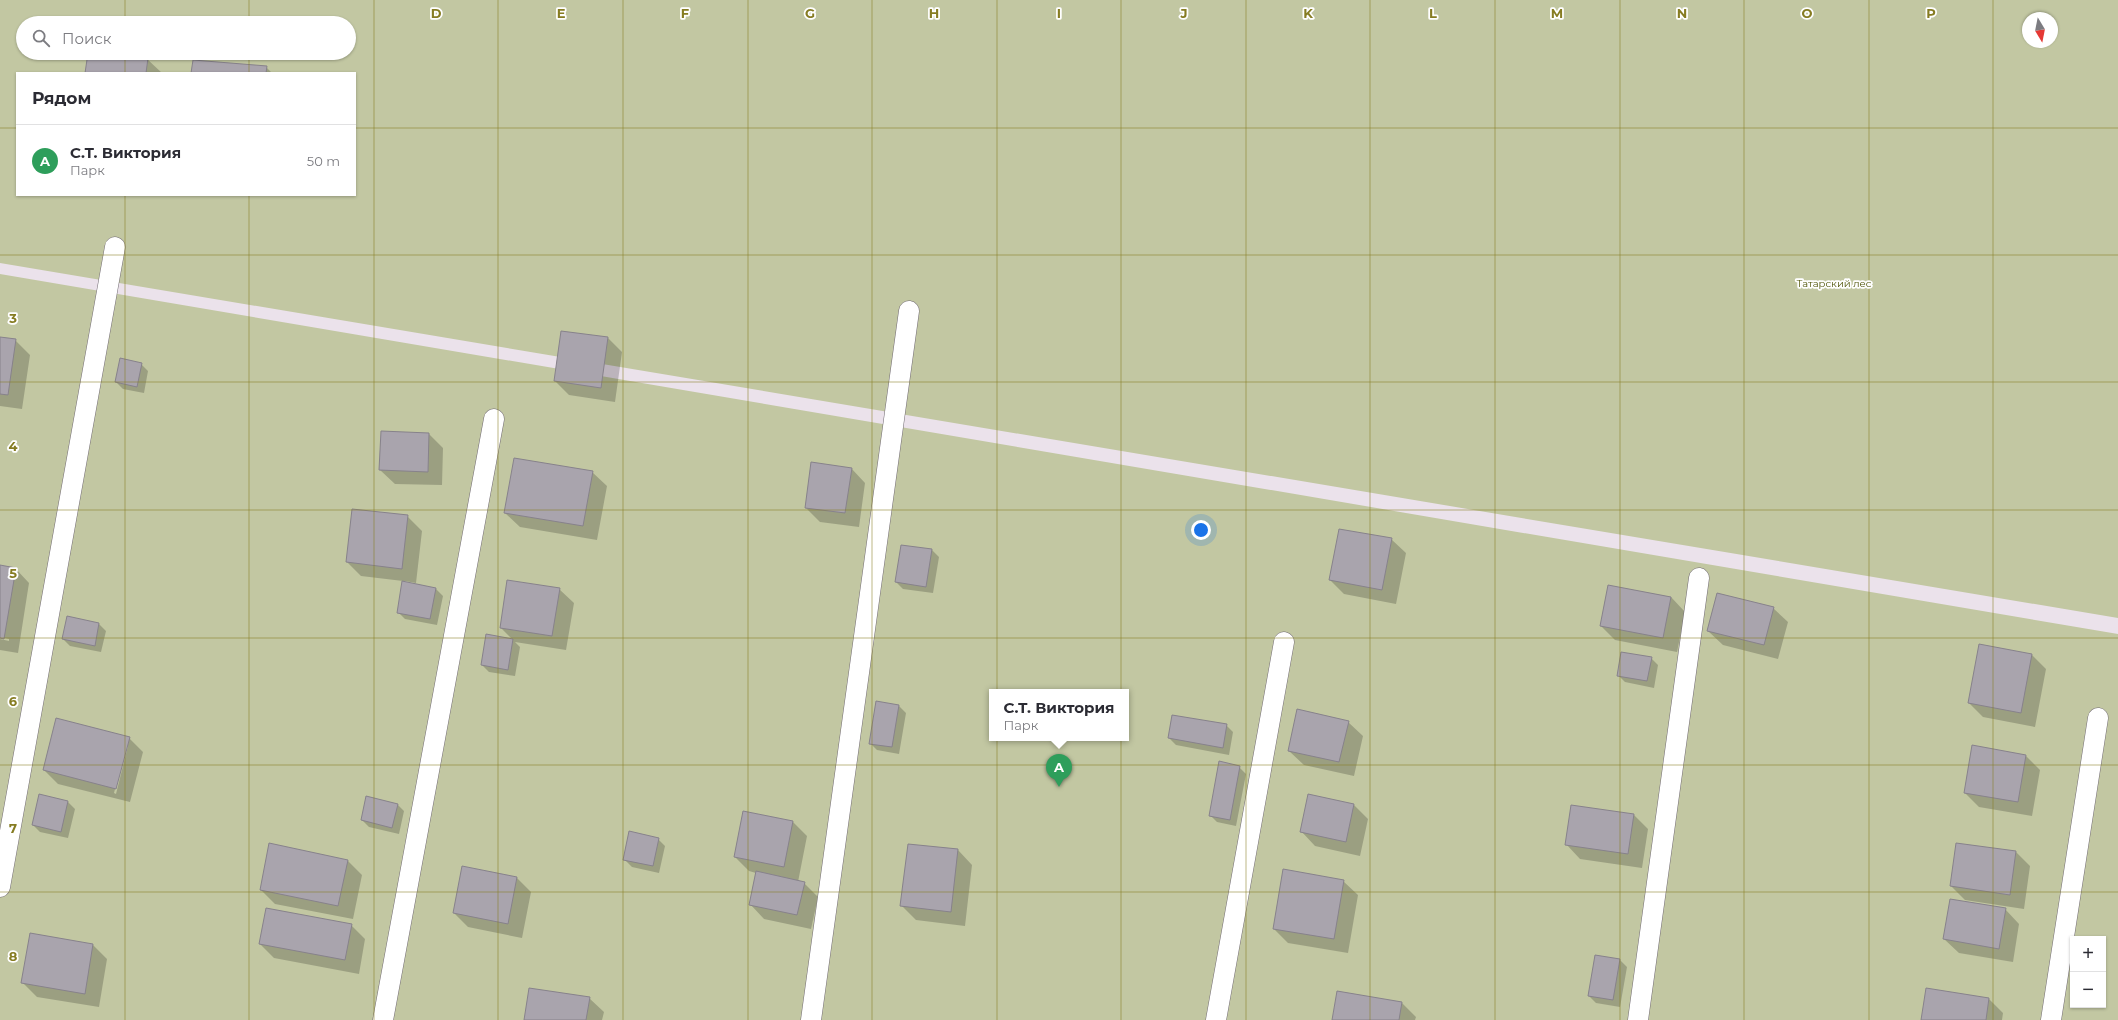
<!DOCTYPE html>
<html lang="ru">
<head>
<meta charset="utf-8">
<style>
  body { margin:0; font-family:Montserrat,sans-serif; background:#f7f7f7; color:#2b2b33 }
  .controls { position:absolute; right:12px; bottom:12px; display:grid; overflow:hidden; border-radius:0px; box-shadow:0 1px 3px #0004 }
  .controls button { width:36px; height:36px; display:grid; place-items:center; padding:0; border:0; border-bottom:1px solid #e1e1e2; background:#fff; color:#2b2b33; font:20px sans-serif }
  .compass { position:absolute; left:2022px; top:12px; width:36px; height:36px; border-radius:50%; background:#fff; box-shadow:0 1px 3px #0004; rotate:170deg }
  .you { position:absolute; left:1201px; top:530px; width:14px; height:14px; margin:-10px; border:3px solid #fff; border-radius:50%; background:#1a73e8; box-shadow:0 0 0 6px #1a73e833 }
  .badge { display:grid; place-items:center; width:26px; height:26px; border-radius:50%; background:#867c22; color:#fff; font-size:13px; font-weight:700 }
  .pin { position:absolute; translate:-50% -33px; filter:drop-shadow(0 1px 2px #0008) }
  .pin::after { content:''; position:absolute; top:21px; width:14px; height:12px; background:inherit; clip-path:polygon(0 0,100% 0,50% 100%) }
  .popup { position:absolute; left:989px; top:689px; width:140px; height:52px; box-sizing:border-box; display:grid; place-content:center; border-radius:0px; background:#fff; filter:drop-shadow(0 1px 3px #0005); font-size:13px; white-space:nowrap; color:#7c7c81 }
  .popup b { font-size:15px; color:#2b2b33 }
  .popup::after { content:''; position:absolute; left:50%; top:100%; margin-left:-8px; border:8px solid transparent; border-top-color:#fff }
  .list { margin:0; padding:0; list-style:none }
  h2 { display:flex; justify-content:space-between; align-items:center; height:52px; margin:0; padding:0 16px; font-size:17px }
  h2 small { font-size:13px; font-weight:400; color:#7c7c81 }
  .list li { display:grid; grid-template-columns:26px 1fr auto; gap:12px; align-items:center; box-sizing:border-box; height:72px; padding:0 16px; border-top:1px solid #e1e1e2 }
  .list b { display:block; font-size:15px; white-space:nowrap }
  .list p { margin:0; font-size:13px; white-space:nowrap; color:#7c7c81 }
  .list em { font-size:13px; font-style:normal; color:#7c7c81 }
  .icon { flex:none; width:22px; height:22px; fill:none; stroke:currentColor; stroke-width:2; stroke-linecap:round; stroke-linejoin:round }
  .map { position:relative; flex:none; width:2118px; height:1020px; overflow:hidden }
  .search { position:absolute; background:#fff; box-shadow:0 1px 3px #0004; left:16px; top:16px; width:340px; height:44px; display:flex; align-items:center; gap:10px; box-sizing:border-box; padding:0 14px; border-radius:22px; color:#7c7c81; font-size:15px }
  .panel { position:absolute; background:#fff; box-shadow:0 1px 3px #0004; left:16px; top:72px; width:340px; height:124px; border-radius:0px }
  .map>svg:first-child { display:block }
  .green { fill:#c2c7a2; fill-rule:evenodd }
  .shadow { fill:#0003; fill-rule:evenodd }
  .building { fill:#a9a4ad; stroke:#87828b }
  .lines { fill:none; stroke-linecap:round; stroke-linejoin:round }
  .service-casing { stroke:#736c74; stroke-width:21 }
  .service { stroke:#fff; stroke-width:20 }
  .grid { fill:none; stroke:#867c22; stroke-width:1; stroke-opacity:0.55 }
  .labels { text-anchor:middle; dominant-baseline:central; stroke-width:3.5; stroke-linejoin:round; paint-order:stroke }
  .park-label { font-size:10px; fill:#4e5406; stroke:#fff }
  .grid-label { font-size:13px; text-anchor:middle; font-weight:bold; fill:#867c22; stroke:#fff; stroke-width:3.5; stroke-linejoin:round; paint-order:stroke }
</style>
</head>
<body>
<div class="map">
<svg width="2118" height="1020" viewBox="0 0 2118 1020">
  <rect width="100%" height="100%" fill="#ebe2eb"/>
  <path class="green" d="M0,0H2118V618L0,263ZM2028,18H2052V42H2028ZM23,23H349V53H23ZM17,73H355V195H17Z
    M0,274L2118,634V1020H0ZM992,692H1126V738H992ZM2073,939H2103V1005H2073Z"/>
  <path class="shadow" d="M89,53H107L147,59L162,73H86Z
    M266,67L272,73H192Z
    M0,338L15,340L30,355L22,409L0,406Z
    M608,338L622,352L615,402L569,395L555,381Z
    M141,364L148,371L144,393L123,389L116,382Z
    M382,432L429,434L443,448L442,485L395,484L380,470Z
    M851,468L865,483L859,527L820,522L806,508Z
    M592,472L607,486L597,540L520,527L505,513Z
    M407,516L422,531L416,583L405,581V583L436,589L443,596L437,625L405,619L398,612L403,581L361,576L347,562Z
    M1391,539L1406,553L1396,604L1344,594L1330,580Z
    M932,550L939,557L933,593L903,589L896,582Z
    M0,566L15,568L29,583L18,653L0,650V639L9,641V639L0,637Z
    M1608,586L1671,597L1685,612L1677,652L1615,640L1601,626Z
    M559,589L574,603L566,650L515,642L520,647L515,676L489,672L482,665L487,635L513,640L501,628Z
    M1773,608L1788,622L1778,659L1723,645L1708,631Z
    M68,617L99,624L106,631L101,652L70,646L63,639Z
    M2032,655L2046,669L2035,727L1983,717L1969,703Z
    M1651,658L1658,665L1654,688L1625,682L1618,675Z
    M899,706L906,713L899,754L877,750L870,743Z
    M1348,722L1363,736L1354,776L1304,765L1289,751Z
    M1226,725L1233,732L1229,755L1176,745L1169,738Z
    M129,738L143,752L130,802L58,784L44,770ZM126,746H128L116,794L114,793Z
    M2026,756L2040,770L2032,816L1979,807L1965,793Z
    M1239,767L1246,774L1236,826L1217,822L1210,815Z
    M68,802L75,809L68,838L40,832L33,825Z
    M397,804L404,811L399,834L369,827L362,820Z
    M1354,805L1368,819L1360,856L1315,846L1301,831Z
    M744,812L793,822L807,836L798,882L804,883L818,897L811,929L764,919L750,904L756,873L749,871L735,857Z
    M1634,815L1648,829L1642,868L1580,859L1566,844Z
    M658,839L665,846L659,873L632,867L625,860Z
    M958,850L972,865L965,926L916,920L902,906Z
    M2016,852L2030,866L2024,909L1965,900L1951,886Z
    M348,861L362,875L353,919L275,904L261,890Z
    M463,867L517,878L531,892L522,938L468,927L454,913Z
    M1343,881L1358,895L1348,953L1288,943L1274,929Z
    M2005,909L2019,924L2013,962L1959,953L1944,939Z
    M351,925L365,939L359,974L274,958L260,944Z
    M93,945L107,959L99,1007L37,997L23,983Z
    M1620,960L1627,967L1620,1007L1596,1003L1589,996Z
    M589,998L604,1012L602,1020H525Z
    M1989,999L2003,1013L2002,1020H1922Z
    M1402,1003L1416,1017L1415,1020H1333Z"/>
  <path class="building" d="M88,53H114L148,58L146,73H85Z
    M193,60L267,66L266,73H191Z
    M561,331L608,337L601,388L554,381Z
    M0,337L16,339L8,395L0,394Z
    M120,358L142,363L137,387L115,382Z
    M381,431L429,433L428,472L379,470Z
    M514,458L593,471L583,526L504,513Z
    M811,462L852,468L845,513L805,508Z
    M352,509L408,515L402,569L346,562Z
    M1339,529L1392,538L1382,590L1329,580Z
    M901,545L932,549L926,587L895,582Z
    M0,565L16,568L4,639L0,638Z
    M507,580L560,588L552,636L500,628Z
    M402,581L436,588L430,619L397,613Z
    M1608,585L1671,597L1663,638L1600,626Z
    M1717,593L1774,607L1764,645L1707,631Z
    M67,616L99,623L95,646L62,639Z
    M486,634L513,639L508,670L481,665Z
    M1979,644L2032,654L2021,713L1968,703Z
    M1621,652L1652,657L1647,681L1617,676Z
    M876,701L899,705L892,747L869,744Z
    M1297,709L1349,721L1339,762L1288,751Z
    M1172,715L1227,724L1223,748L1168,738Z
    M56,718L130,737L116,789L43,770Z
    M1972,745L2026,755L2018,802L1964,793Z
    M1219,761L1240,766L1230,820L1209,816Z
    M39,794L68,801L61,832L32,825Z
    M1308,794L1354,804L1346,842L1300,832Z
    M366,796L398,804L392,828L361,820Z
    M1571,805L1634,814L1628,854L1565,845Z
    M743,811L793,821L784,867L734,857Z
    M629,831L659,838L653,866L623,860Z
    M269,843L348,860L338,906L260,890Z
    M1956,843L2016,851L2010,895L1950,886Z
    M908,844L958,849L951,912L900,906Z
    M462,866L517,877L508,924L453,913Z
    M1283,869L1344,880L1334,939L1273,929Z
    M756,871L805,882L797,915L749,905Z
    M1950,899L2006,908L1999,949L1943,939Z
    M266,908L352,924L345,960L259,944Z
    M30,933L93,944L85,994L21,983Z
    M1595,955L1620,959L1613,1000L1588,996Z
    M529,988L590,997L586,1020H524Z
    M1926,988L1989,998L1986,1020H1921Z
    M1337,991L1402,1002L1399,1020H1332Z"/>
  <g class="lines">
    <g class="service-casing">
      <path id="service" d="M0,887L115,247
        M383,1020L494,419
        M811,1020L909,311
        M1216,1020L1284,642
        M1638,1020L1699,578
        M2051,1020L2098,718"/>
    </g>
    <use href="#service" class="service"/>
  </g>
  <path class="grid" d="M125,0V23M249,0V23M374,0V1020M498,0V1020M623,0V1020M748,0V1020M872,0V1020M997,0V1020M1121,0V1020M1246,0V1020M1370,0V1020M1495,0V1020M1620,0V1020M1744,0V1020M1869,0V1020M1993,0V1020M125,53V73M249,53V73M0,128H17M355,128H2118M125,195V1020M249,195V1020M0,255H2118M0,382H2118M0,510H2118M0,638H2118M0,765H2118M0,892H2118"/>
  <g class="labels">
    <g class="park-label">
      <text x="1834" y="283">Татарский лес</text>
    </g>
  </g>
  <g class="grid-label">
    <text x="436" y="18">D</text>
    <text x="561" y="18">E</text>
    <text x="685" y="18">F</text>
    <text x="810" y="18">G</text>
    <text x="934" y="18">H</text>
    <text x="1059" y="18">I</text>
    <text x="1184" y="18">J</text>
    <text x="1308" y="18">K</text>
    <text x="1433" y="18">L</text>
    <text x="1557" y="18">M</text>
    <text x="1682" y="18">N</text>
    <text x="1807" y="18">O</text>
    <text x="1931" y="18">P</text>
    <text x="13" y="323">3</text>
    <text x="13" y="451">4</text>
    <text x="13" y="578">5</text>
    <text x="13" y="706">6</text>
    <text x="13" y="833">7</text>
    <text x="13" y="961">8</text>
  </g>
</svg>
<div class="controls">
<button>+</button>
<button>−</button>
</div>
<svg class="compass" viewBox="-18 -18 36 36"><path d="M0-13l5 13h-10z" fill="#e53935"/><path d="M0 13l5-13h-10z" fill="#7c7c81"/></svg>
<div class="you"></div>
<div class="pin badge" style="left:1059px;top:787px;background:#2e9e5b">A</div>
<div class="popup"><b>С.Т. Виктория</b>Парк</div>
<div class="search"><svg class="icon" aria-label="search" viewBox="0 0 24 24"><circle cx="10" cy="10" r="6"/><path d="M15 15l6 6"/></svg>Поиск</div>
<section class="panel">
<h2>Рядом<small></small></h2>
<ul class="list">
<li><span class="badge" style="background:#2e9e5b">A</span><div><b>С.Т. Виктория</b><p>Парк</p></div><em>50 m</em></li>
</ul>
</section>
</div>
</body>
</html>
